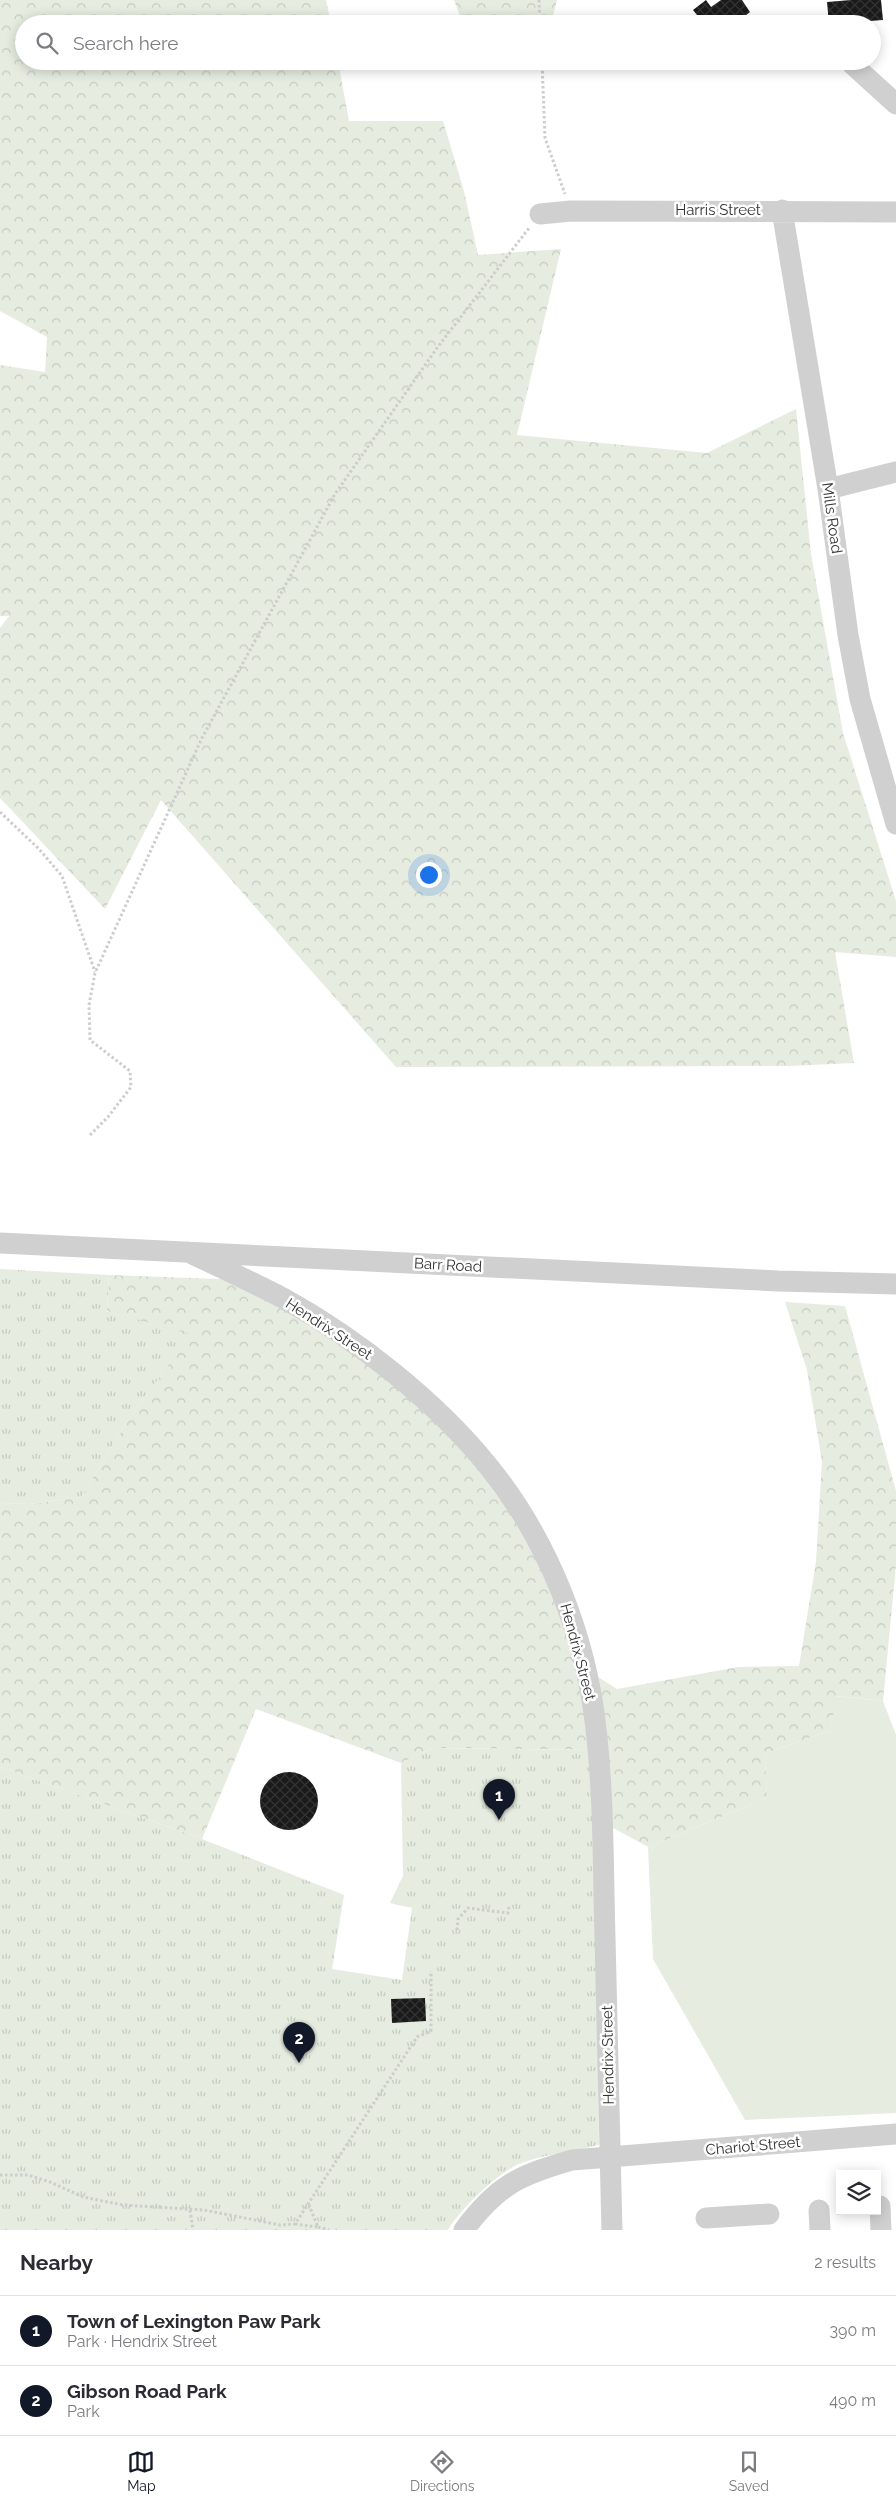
<!DOCTYPE html>
<html lang="en">
<head>
<meta charset="utf-8">
<style>
  body { margin:0; font-family:Raleway,sans-serif; background:#f7f7f7; color:#2b2b33 }
  .controls { position:absolute; right:15px; bottom:15px; display:grid; overflow:hidden; border-radius:0px; box-shadow:0 2px 12px #0003 }
  .controls button { width:45px; height:45px; display:grid; place-items:center; padding:0; border:0; border-bottom:1px solid #e1e1e2; background:#fff; color:#2b2b33; font:25px sans-serif }
  .you { position:absolute; left:428px; top:874px; width:18px; height:18px; margin:-12px; border:4px solid #fff; border-radius:50%; background:#1a73e8; box-shadow:0 0 0 8px #1a73e833 }
  .badge { display:grid; place-items:center; width:32px; height:32px; border-radius:50%; background:#111827; color:#fff; font-size:16px; font-weight:700 }
  .pin { position:absolute; translate:-50% -41px; filter:drop-shadow(0 1px 2px #0008) }
  .pin::after { content:''; position:absolute; top:26px; width:18px; height:15px; background:inherit; clip-path:polygon(0 0,100% 0,50% 100%) }
  .list { margin:0; padding:0; list-style:none }
  h2 { display:flex; justify-content:space-between; align-items:center; height:65px; margin:0; padding:0 20px; font-size:21px }
  h2 small { font-size:16px; font-weight:400; color:#7c7c81 }
  .list li { display:grid; grid-template-columns:32px 1fr auto; gap:15px; align-items:center; box-sizing:border-box; height:70px; padding:0 20px; border-top:1px solid #e1e1e2 }
  .list b { display:block; font-size:19px; white-space:nowrap }
  .list p { margin:0; font-size:16px; white-space:nowrap; color:#7c7c81 }
  .list em { font-size:16px; font-style:normal; color:#7c7c81 }
  .icon { flex:none; width:28px; height:28px; fill:none; stroke:currentColor; stroke-width:2; stroke-linecap:round; stroke-linejoin:round }
  .map { position:relative; flex:none; width:896px; height:2230px; overflow:hidden }
  .search { position:absolute; background:#fff; box-shadow:0 2px 12px #0003; left:15px; right:15px; top:15px; height:55px; display:flex; align-items:center; gap:12px; box-sizing:border-box; padding:0 18px; border-radius:28px; color:#7c7c81; font-size:19px }
  .sheet { height:205px; background:#fff }
  nav { display:flex; justify-content:space-around; align-items:center; box-sizing:border-box; height:70px; border-top:1px solid #e1e1e2; background:#fff; font-size:14px; color:#7c7c81 }
  nav a { display:grid; justify-items:center; gap:2px }
  nav .on { color:#111827 }
  .map>svg:first-child { display:block }
  .grass { fill:#e6ecdf }
  .forest { fill:url(#forest-crowns) }
  .park { fill:url(#park-tufts) }
  .building { fill:url(#building-cross-hatch) }
  .lines { fill:none; stroke-linecap:round; stroke-linejoin:round }
  .path { stroke:#cdcdcd; stroke-width:3; stroke-dasharray:2.5 2.5; stroke-linecap:butt }
  .minor { stroke:#d0d0d0; stroke-width:21 }
  .labels { text-anchor:middle; dominant-baseline:central; stroke-width:5; stroke-linejoin:round; paint-order:stroke }
  .street-label { font-size:15px; fill:#333; stroke:#fff }
</style>
</head>
<body>
<div class="map">
<svg width="896" height="2230" viewBox="0 0 896 2230">
  <defs>
    <pattern id="forest-crowns" width="20" height="18" patternUnits="userSpaceOnUse" patternTransform="scale(1.25)"><rect width="20" height="18" fill="#e6ecdf"/><path d="M2 6a3 3 0 1 1 6 0M12 15a3 3 0 1 1 6 0" fill="none" stroke="#c6cbc0"/></pattern>
    <pattern id="park-tufts" width="24" height="20" patternUnits="userSpaceOnUse" patternTransform="scale(1.25)"><rect width="24" height="20" fill="#e6ecdf"/><path d="M3 7l-1-3M5 7V3M7 7l1-3M15 17l-1-3M17 17v-4M19 17l1-3" fill="none" stroke="#c6cbc0"/></pattern>
    <pattern id="building-cross-hatch" width="8" height="8" patternUnits="userSpaceOnUse" patternTransform="scale(1.25)"><rect width="8" height="8" fill="#1a1a1a"/><path d="M0 0l8 8M0 8l8-8" fill="none" stroke="#333"/></pattern>
  </defs>
  <rect width="100%" height="100%" fill="#fff"/>
  <path class="grass" d="M835,1696L883,1701L896,1735V2113L745,2120L653,1959L648,1847L767,1798L765,1754L831,1730Z"/>
  <path class="forest" d="M0,0H326L331,24H24V61H338L349,121H443L464,191L478,255L561,249L517,435L707,453L796,409L811,554L843,733L896,901V957L835,952L854,1063L789,1066L396,1067L161,800L105,909L0,798V628L9,616H0V365L45,372L47,337L0,311Z
    M454,0H557L551,24H463Z
    M109,1275L245,1280L374,1359L517,1505L584,1668L617,1689L738,1667L799,1666L816,1562L822,1462L807,1370L785,1302L845,1306L896,1491V1565L883,1701L836,1696L831,1730L765,1754L767,1798L648,1847L608,1825L595,1750L433,1748L401,1763L256,1709L202,1839L0,1767V1503L29,1504L81,1497L124,1427L189,1335L107,1311Z"/>
  <path class="park" d="M0,1269L109,1275L107,1311L190,1334L124,1427L81,1497L29,1504L0,1503Z
    M433,1748L595,1750L599,2145C574,2151 542,2155 519,2164C499,2172 458,2211 448,2230H0V1767L202,1839L344,1895L332,1969L402,1980L412,1908L390,1903L403,1876L401,1763Z"/>
  <path class="building" d="M706,0L711,7L721,0H742L750,12L735,24H704L693,10Z
    M851,0H881L883,20L829,24L827,2Z
    M260 1801a29 29 0 1 1 58 0a29 29 0 1 1-58 0Z
    M425,1998L426,2021L392,2023L391,1999Z"/>
  <g class="lines">
    <path class="path" d="M539,0L540,24
      M542,61L545,138L565,194
      M0,812L39,849L62,876L95,972
      M90,1135L108,1117L131,1087L130,1071L90,1040L89,1005L95,973L202,738L335,494L437,348L529,228
      M457,1930L458,1919L468,1908L508,1913L509,1907
      M0,2175H28L50,2182L83,2197L123,2205L204,2210L280,2225L295,2224L417,2037L431,2031V1971
      M190,2210L193,2230
      M295,2224L318,2227L309,2205
      M318,2227L329,2230"/>
    <path class="minor" d="M852,64L896,104
      M782,210L828,489L848,635L860,699L896,824
      M540,214L571,211L896,212
      M828,489L896,472
      M0,1243L778,1281L896,1284
      M188,1252C220,1267 252,1282 283,1298C357,1339 436,1401 489,1467C548,1540 586,1636 596,1729C604,1798 603,1869 605,1938C607,2036 609,2133 612,2230
      M880,2206L881,2230
      M819,2210L820,2230
      M706,2218L769,2214
      M464,2230C497,2185 520,2175 572,2160L896,2134"/>
  </g>
  <g class="labels">
    <g class="street-label">
      <text x="718" y="210">Harris Street</text>
      <text transform="translate(832 518) rotate(82)">Mills Road</text>
      <text transform="translate(448 1265) rotate(3)">Barr Road</text>
      <text transform="translate(329 1329) rotate(33)">Hendrix Street</text>
      <text transform="translate(578 1652) rotate(75)">Hendrix Street</text>
      <text transform="translate(608 2055) rotate(-91)">Hendrix Street</text>
      <text transform="translate(753 2146) rotate(-5)">Chariot Street</text>
    </g>
  </g>
</svg>
<div class="controls">
<button><svg class="icon" aria-label="layers" viewBox="0 0 24 24"><path d="M12 4l9 5-9 5-9-5zM3 14l9 5 9-5"/></svg></button>
</div>
<div class="you"></div>
<div class="pin badge" style="left:499px;top:1820px">1</div>
<div class="pin badge" style="left:299px;top:2063px">2</div>
<div class="search"><svg class="icon" aria-label="search" viewBox="0 0 24 24"><circle cx="10" cy="10" r="6"/><path d="M15 15l6 6"/></svg>Search here</div>
</div>
<section class="sheet">
<h2>Nearby<small>2 results</small></h2>
<ul class="list">
<li><span class="badge">1</span><div><b>Town of Lexington Paw Park</b><p>Park · Hendrix Street</p></div><em>390 m</em></li>
<li><span class="badge">2</span><div><b>Gibson Road Park</b><p>Park</p></div><em>490 m</em></li>
</ul>
</section>
<nav>
<a class="on"><svg class="icon" aria-label="map" viewBox="0 0 24 24"><path d="M3 6l6-2 6 2 6-2v14l-6 2-6-2-6 2zM9 4v14M15 6v14"/></svg>Map</a>
<a><svg class="icon" aria-label="directions" viewBox="0 0 24 24"><path d="M12 3l9 9-9 9-9-9zM9 14v-3h6M13 9l2 2-2 2"/></svg>Directions</a>
<a><svg class="icon" aria-label="saved" viewBox="0 0 24 24"><path d="M7 4h10v16l-5-4-5 4z"/></svg>Saved</a>
</nav>
</body>
</html>
